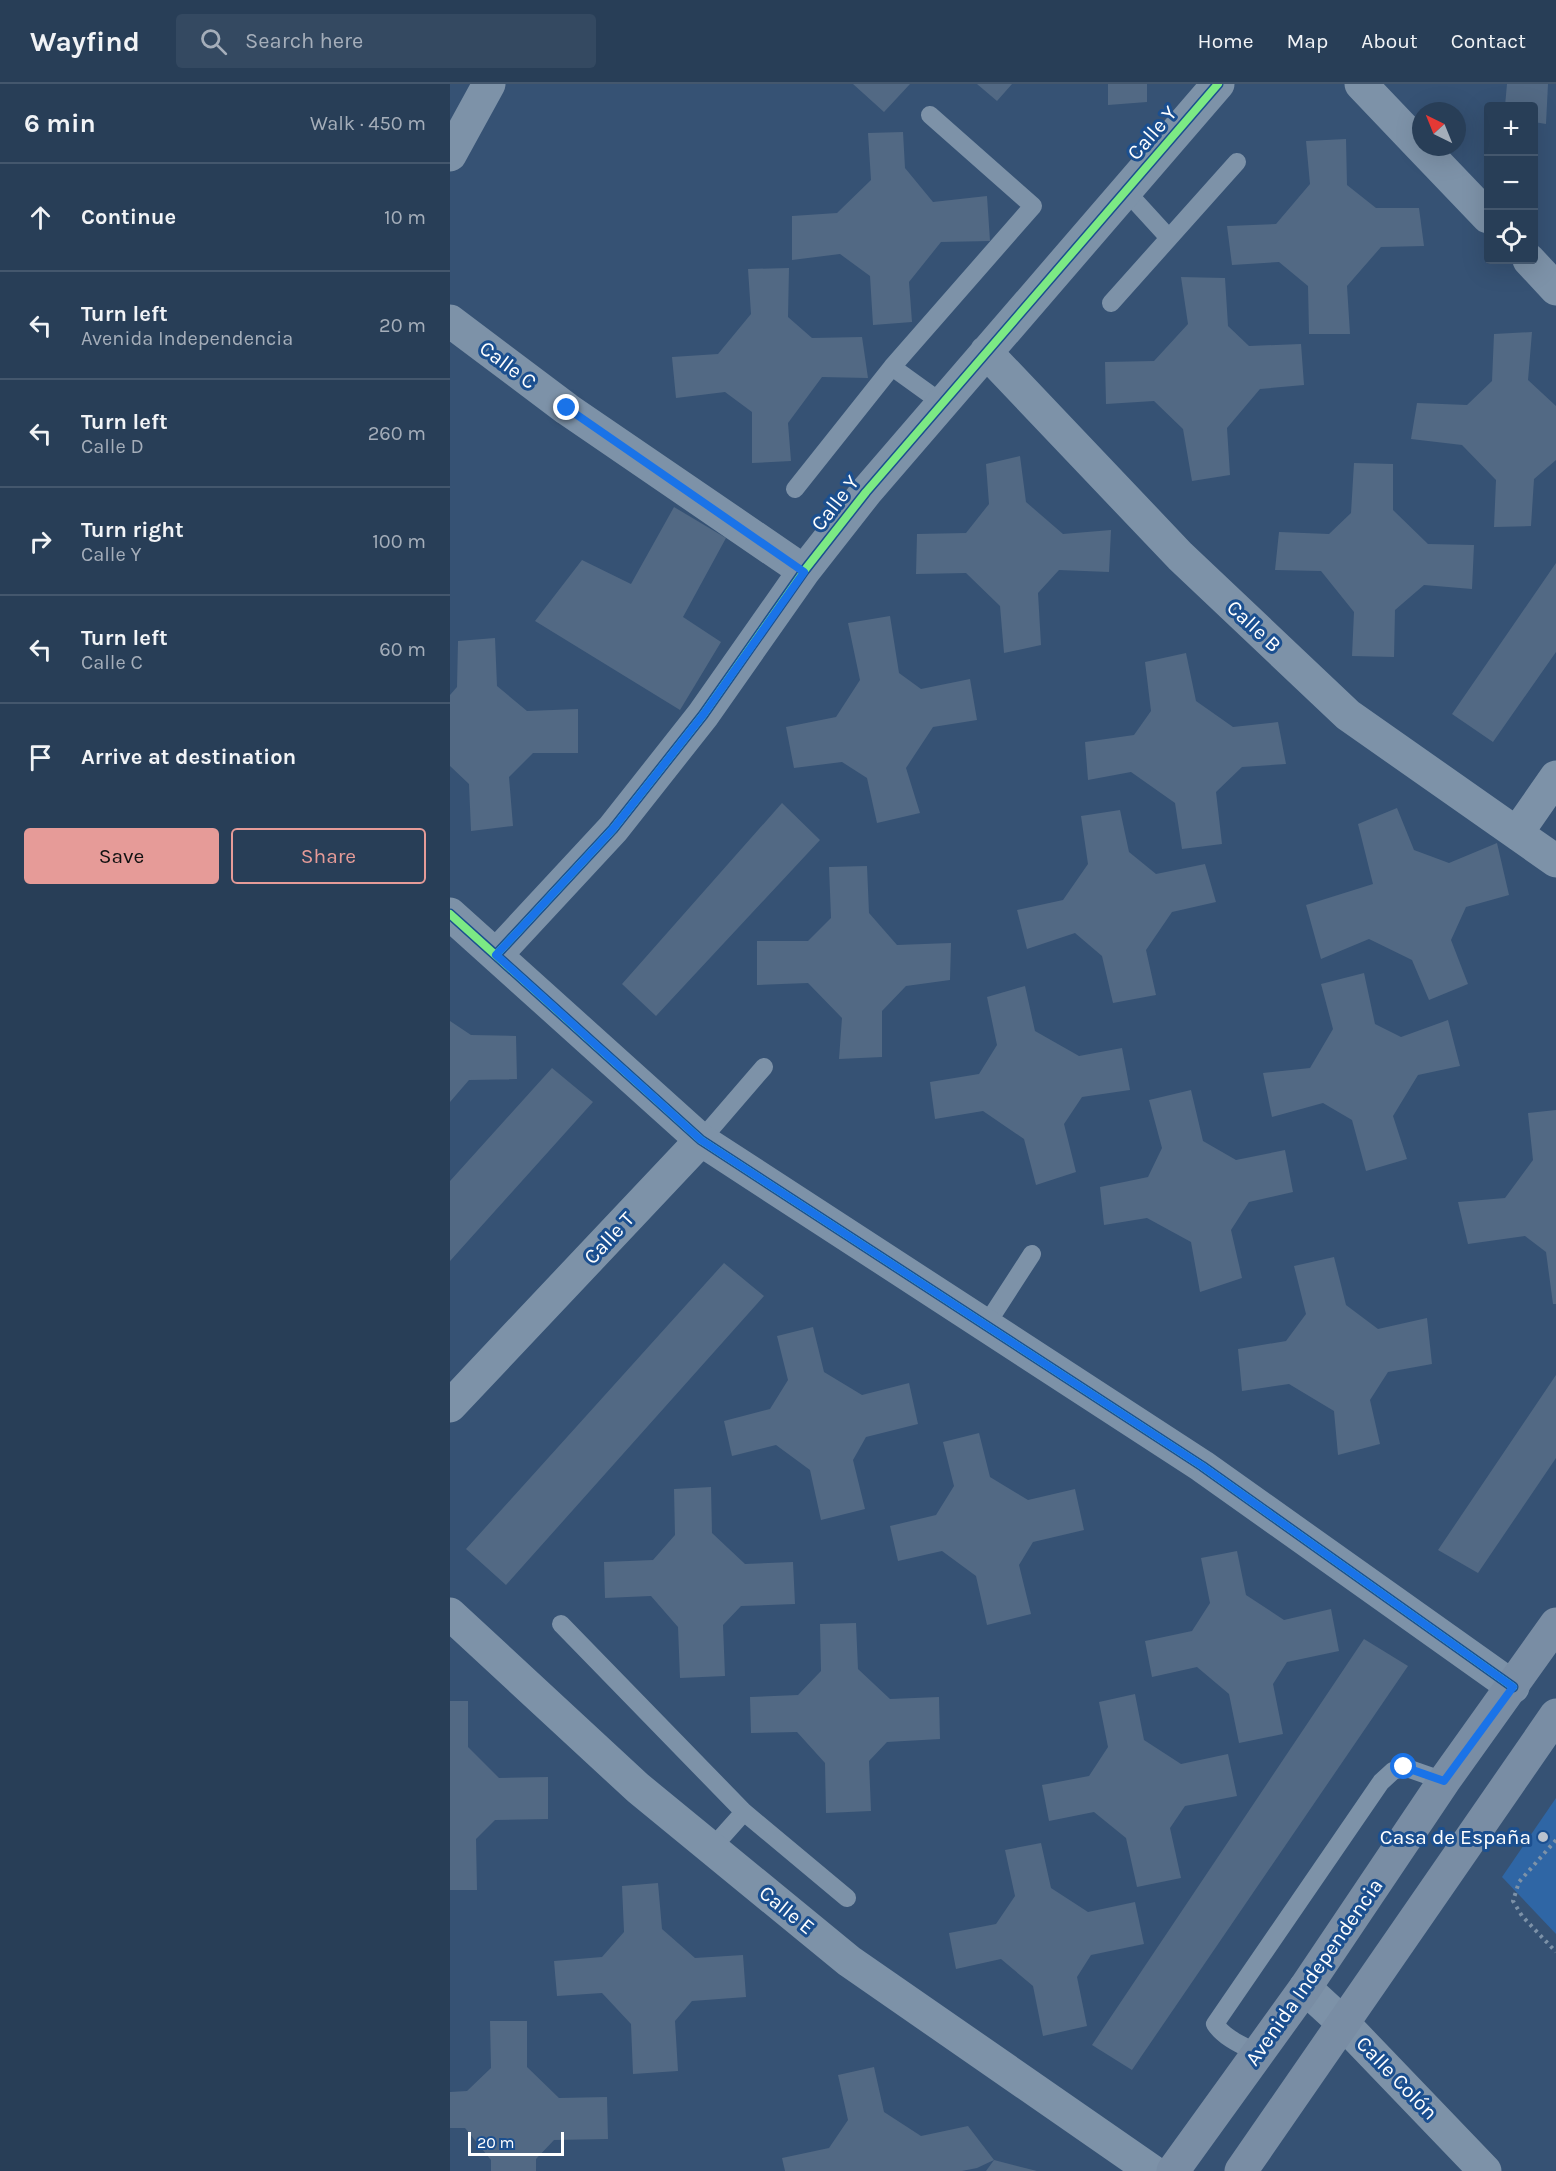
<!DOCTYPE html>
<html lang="en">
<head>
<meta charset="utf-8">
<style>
  body { margin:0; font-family:Karla,sans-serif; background:#344961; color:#f1f3f6 }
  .controls { position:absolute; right:18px; top:18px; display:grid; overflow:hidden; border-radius:6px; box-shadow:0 6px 24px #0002 }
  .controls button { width:54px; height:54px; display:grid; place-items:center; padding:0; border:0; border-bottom:2px solid #44576d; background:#283e57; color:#f1f3f6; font:30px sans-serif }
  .compass { position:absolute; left:962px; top:18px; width:54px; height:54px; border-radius:50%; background:#283e57; box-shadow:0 6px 24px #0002; rotate:317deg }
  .scale { position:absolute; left:18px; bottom:15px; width:96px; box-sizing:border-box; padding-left:6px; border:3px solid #fff; border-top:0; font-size:16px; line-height:21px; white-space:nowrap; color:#fff; -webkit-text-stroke:4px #1b4f8f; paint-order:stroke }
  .stop { position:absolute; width:18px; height:18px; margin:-14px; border:4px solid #1a73e8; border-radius:50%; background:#fff }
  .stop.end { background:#1a73e8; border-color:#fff; box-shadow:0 2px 6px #0008 }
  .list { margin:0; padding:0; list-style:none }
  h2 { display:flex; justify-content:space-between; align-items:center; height:78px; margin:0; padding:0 24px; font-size:26px }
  h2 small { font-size:20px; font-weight:400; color:#a5aeba }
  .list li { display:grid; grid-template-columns:39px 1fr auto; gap:18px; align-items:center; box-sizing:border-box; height:108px; padding:0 24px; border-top:2px solid #44576d }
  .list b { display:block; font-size:22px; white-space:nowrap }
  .list p { margin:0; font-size:20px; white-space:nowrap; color:#a5aeba }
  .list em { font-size:20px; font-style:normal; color:#a5aeba }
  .actions { display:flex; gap:12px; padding:18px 24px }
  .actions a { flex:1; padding:14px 0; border:2px solid #e69b98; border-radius:6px; text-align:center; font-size:21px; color:#e69b98 }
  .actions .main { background:#e69b98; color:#111 }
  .icon { flex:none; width:33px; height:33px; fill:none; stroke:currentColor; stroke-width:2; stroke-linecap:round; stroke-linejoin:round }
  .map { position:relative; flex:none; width:1106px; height:2087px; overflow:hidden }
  header { display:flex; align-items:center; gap:36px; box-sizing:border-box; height:84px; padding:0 30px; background:#283e57; border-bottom:2px solid #44576d }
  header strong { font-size:28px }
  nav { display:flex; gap:33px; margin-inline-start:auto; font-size:21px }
  .search { width:420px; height:54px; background:#344961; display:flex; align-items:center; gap:15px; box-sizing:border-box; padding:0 21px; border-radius:6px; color:#a5aeba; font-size:22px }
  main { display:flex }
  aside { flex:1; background:#283e57 }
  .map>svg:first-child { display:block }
  .green { fill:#2f66a5 }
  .building { fill:#526984 }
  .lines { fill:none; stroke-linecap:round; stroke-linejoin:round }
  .path { stroke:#7d92a8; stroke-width:4; stroke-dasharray:3 4.5; stroke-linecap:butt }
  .lane { stroke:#7d92a8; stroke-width:18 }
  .street { stroke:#7d92a8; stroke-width:33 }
  .secondary { stroke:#798da4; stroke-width:33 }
  .cycleway-casing { stroke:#1b4f8f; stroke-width:11 }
  .cycleway { stroke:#7ce984; stroke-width:8 }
  .route { stroke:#1a73e8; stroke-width:8 }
  .poi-dot { fill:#b9c2ce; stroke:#1b4f8f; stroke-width:2 }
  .labels { text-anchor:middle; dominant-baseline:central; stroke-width:6; stroke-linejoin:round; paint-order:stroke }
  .street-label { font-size:21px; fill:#fff; stroke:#1b4f8f }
  .poi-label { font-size:21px; fill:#fff; stroke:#1b4f8f; text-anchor:end }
</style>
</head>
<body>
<header>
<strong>Wayfind</strong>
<div class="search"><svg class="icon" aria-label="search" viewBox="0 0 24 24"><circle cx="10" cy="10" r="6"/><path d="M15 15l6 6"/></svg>Search here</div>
<nav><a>Home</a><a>Map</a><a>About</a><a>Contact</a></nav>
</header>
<main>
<aside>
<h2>6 min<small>Walk · 450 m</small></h2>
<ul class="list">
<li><svg class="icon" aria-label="ahead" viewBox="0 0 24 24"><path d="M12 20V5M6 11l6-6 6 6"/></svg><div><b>Continue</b></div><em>10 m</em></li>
<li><svg class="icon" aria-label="left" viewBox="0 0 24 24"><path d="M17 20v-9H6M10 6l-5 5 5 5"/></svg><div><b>Turn left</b><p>Avenida Independencia</p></div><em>20 m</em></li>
<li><svg class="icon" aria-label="left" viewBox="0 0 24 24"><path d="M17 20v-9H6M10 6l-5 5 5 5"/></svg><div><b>Turn left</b><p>Calle D</p></div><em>260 m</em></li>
<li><svg class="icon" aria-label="right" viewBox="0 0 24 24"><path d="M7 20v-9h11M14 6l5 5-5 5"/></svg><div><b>Turn right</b><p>Calle Y</p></div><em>100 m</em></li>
<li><svg class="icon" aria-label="left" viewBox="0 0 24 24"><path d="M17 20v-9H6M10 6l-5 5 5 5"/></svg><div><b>Turn left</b><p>Calle C</p></div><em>60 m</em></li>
<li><svg class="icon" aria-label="arrive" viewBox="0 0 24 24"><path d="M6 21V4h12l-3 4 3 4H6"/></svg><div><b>Arrive at destination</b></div></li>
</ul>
<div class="actions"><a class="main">Save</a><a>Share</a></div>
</aside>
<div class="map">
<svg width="1106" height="2087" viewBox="0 0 1106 2087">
  <rect width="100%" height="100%" fill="#365274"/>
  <path class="green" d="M1106,1714V1850L1052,1793Z"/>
  <path class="building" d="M403,0H460L434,28Z
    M527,0H562L547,17Z
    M658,0H697V18L658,21Z
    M1057,0H1098L1096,40L1084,38V22H1055Z
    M453,48L455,84L483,118L537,112L540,157L491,158L459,198L462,238L423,241L420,192L390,170L342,176V132L387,129L421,96L418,49Z
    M896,55L897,101L926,124H969L974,162L931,163L897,202L900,250H859L858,202L829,178L782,181L777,142L826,140L860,100L856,57Z
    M339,184L338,233L362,254L412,253L418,294L372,293L338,339L341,377L302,379V328L275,308L226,314L222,273L268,270L301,230L298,185Z
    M731,193L775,194L778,242L799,262L851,260L854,301L810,305L777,344L780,391L742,397L733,345L704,317L656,320L655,278L704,277L738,240Z
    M1082,248L1078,296L1106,322V376L1084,395L1081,442L1044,443L1046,396L1012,361L961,355L967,319L1017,321L1042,297L1044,250Z
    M570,372L576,418L613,450L661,446L659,488L609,486L588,509L591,561L554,569L550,522L516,489L466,490L467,450L516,449L539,420L536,380Z
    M904,379L943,380V426L978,460L1024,461L1022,505L974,501L945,526L944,573L902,572L904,528L871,487L825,486L829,448L879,450L901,429Z
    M224,423L276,454L233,533L271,558L230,626L85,537L132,476L181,500Z
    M1106,479V568L1043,658L1002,630Z
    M440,532L449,589L471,605L520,595L527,636L483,643L456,684L470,729L427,739L417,694L392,678L344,684L336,643L386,633L410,596L398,539Z
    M45,554L47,602L77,627L128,625V669H83L59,693L63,742L21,747L19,700L0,682V611L7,603L8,557Z
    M736,569L746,617L783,643L828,638L836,680L792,683L766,708L772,760L732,765L725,719L681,688L638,696L635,658L684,651L701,627L695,578Z
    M332,719L370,756L206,932L172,900Z
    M947,724L964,766L999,779L1047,759L1059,811L1016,823L1001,856L1018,900L979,916L962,876L919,855L871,875L856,821L923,800L908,740Z
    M670,726L679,768L706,790L755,780L766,818L722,828L696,866L706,911L663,919L652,872L625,849L577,865L567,826L613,816L638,780L631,732Z
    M417,782L419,829L447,861L501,859L500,896L456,902L432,927V973L389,975L392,934L358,899L307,901V857H358L381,834L379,783Z
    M914,889L925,940L951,953L998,936L1010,982L968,991L943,1032L957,1075L916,1087L902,1036L873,1019L822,1033L813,989L860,984L883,945L871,900Z
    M575,902L585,947L629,972L672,964L680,1006L632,1013L614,1040L626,1088L586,1101L574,1055L533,1027L485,1035L480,998L529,990L547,961L537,913Z
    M0,937L21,951L66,952L67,995L19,996L0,1018Z
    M102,984L143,1018L0,1177V1097Z
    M741,1006L753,1057L786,1076L835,1066L843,1108L799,1118L781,1146L792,1194L750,1208L741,1158L697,1134L654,1141L650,1103L698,1093L712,1064L699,1016Z
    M1106,1026V1220H1103L1096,1168L1075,1152L1018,1160L1008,1118L1055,1114L1083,1076L1078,1029Z
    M884,1173L896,1221L928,1245L977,1234L982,1280L938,1288L920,1316L930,1360L888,1371L884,1327L839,1300L792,1307L788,1265L836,1257L856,1230L844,1182Z
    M274,1179L314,1212L56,1501L16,1465Z
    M363,1243L374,1288L412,1311L459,1299L468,1340L416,1353L403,1376L415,1425L371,1436L360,1386L326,1361L282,1372L274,1337L320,1325L338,1296L327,1252Z
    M1106,1291V1374L1028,1489L988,1466Z
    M529,1349L540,1393L578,1416L625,1405L634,1446L583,1458L569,1481L581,1530L537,1541L526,1492L492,1467L448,1477L440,1442L486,1431L504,1402L493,1358Z
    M261,1403L262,1449L295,1480L343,1478L345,1520L291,1522L273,1541L275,1592L230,1594L228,1543L201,1512L155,1514L154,1478L203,1476L225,1451L224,1405Z
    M787,1467L796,1511L834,1536L881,1525L889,1567L837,1578L823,1600L833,1650L789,1659L779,1610L747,1583L702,1593L695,1557L742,1547L760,1519L751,1474Z
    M406,1539L408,1585L440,1615L489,1613L490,1655L437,1658L419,1677L421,1727L376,1729L375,1679L347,1648L301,1649L300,1613L348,1611L371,1587L370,1540Z
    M914,1555L958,1582L682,1986L642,1961Z
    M685,1610L694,1656L731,1680L778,1670L787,1712L735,1722L720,1744L731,1794L687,1803L676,1754L644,1728L599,1737L592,1701L639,1692L658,1663L649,1618Z
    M0,1617H18V1663L49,1694L98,1693V1735L45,1736L26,1755L27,1806H0Z
    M591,1759L601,1804L638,1828L685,1818L694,1860L641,1871L627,1893L637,1942L593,1952L583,1902L551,1875L506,1885L499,1849L546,1840L565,1812L555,1766Z
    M208,1799L212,1845L245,1874L293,1871L296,1913L242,1917L225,1937L228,1987L183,1990L181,1940L152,1909L107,1912L104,1877L152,1873L174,1848L172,1802Z
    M40,1937H77V1983L109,2014L157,2013L158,2055L104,2056L86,2075V2087H41V2076L15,2044H0V2008L17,2007L41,1984Z
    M424,1983L434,2028L471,2052L518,2042L544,2076L587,2087H536L544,2076L527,2084L512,2087H335L332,2074L379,2064L398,2036L388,1991Z"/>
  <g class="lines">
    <path class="path" d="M1106,1756L1069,1798L1063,1817L1072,1832L1106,1868"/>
    <path class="lane" d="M676,107L719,154
      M661,219L787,78
      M442,283L492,319
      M345,405L442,283L583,122L480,31
      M251,1056L314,983
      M536,1241L582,1170
      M111,1540L294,1728
      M261,1765L294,1728L397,1814
      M809,1970C794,1962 775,1955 765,1940L931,1698L943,1687L954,1683L994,1697"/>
    <path class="street" d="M911,0L971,63
      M971,63L1038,133
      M0,71L39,0
      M1079,176L1106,205
      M0,237L117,325L354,487
      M536,268L730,472L898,631L1106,777
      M1067,749L1106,693
      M0,830L251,1056L752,1382L1063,1603
      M46,871L163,745L253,631L354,487L416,408L768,0
      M0,1322L251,1056
      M0,1530L188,1704L399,1877L702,2087
      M855,1904L893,1939L1035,2087"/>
    <path class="secondary" d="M723,2087L855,1904L994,1697L1106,1540
      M791,2087L1106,1631"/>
    <g class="cycleway-casing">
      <path id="cycleway" d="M0,830L251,1056L752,1382L1063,1603
        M46,871L163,745L253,631L354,487L416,408L768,0"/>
    </g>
    <use href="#cycleway" class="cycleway"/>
  </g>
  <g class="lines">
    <path class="route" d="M117,324L354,488L253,631L163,745L46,871L251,1056L752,1382L1063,1603L994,1697L954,1683"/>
  </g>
  <circle class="poi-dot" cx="1093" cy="1753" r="6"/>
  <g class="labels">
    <g class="street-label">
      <text transform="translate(702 49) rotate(-49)">Calle Y</text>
      <text transform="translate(58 281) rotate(37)">Calle C</text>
      <text transform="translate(385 419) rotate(-52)">Calle Y</text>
      <text transform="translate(804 542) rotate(43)">Calle B</text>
      <text transform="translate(159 1154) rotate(-47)">Calle T</text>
      <text transform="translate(337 1826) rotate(39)">Calle E</text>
      <text transform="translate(864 1888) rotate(-55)">Avenida Independencia</text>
      <text transform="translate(947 1994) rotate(46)">Calle Colón</text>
    </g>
    <g class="poi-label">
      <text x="1081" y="1753">Casa de España</text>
    </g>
  </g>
</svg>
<div class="controls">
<button>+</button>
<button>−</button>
<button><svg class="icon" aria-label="locate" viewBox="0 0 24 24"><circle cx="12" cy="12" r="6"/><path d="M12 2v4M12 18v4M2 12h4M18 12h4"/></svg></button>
</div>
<svg class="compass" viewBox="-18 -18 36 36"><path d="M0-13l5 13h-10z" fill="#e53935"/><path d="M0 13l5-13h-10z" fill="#a5aeba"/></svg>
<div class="scale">20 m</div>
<div class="stop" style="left:954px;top:1683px"></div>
<div class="stop end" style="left:117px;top:324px"></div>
</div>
</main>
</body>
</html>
